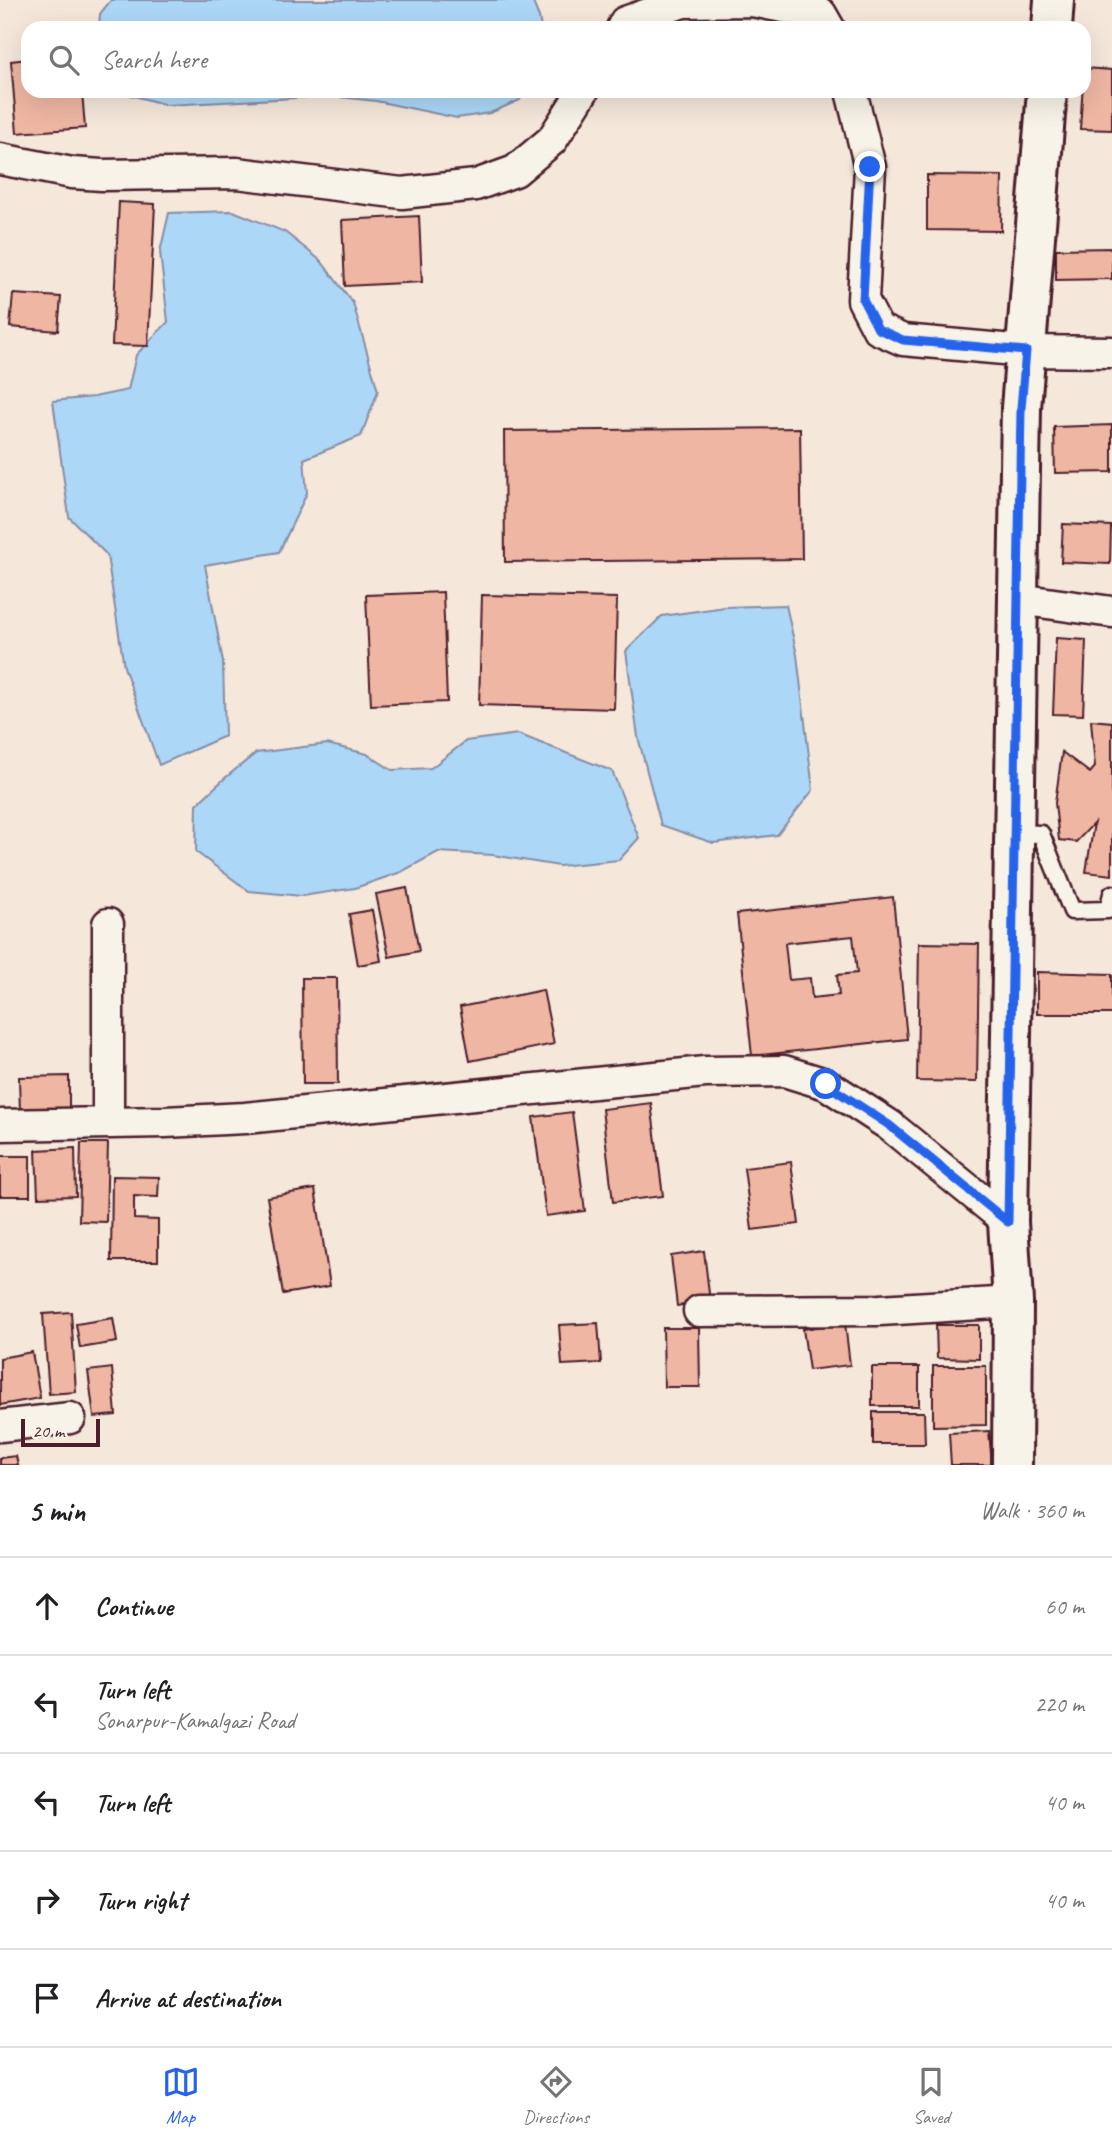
<!DOCTYPE html>
<html lang="en">
<head>
<meta charset="utf-8">
<style>
  body { margin:0; font-family:Caveat,sans-serif; background:#f6f6f6; color:#202124 }
  .scale { position:absolute; left:21px; bottom:18px; width:79px; box-sizing:border-box; padding-left:7px; border:4px solid #4a1f2b; border-top:0; font-size:19px; line-height:24px; white-space:nowrap; color:#4a1f2b; -webkit-text-stroke:5px #f7f3e8; paint-order:stroke }
  .stop { position:absolute; width:21px; height:21px; margin:-16px; border:5px solid #2563eb; border-radius:50%; background:#fff }
  .stop.end { background:#2563eb; border-color:#fff; box-shadow:0 2px 7px #0008 }
  .list { margin:0; padding:0; list-style:none }
  h2 { display:flex; justify-content:space-between; align-items:center; height:91px; margin:0; padding:0 28px; font-size:30px }
  h2 small { font-size:23px; font-weight:400; color:#757577 }
  .list li { display:grid; grid-template-columns:46px 1fr auto; gap:21px; align-items:center; box-sizing:border-box; height:98px; padding:0 28px; border-top:2px solid #e0e0e0 }
  .list b { display:block; font-size:26px; white-space:nowrap }
  .list p { margin:0; font-size:23px; white-space:nowrap; color:#757577 }
  .list em { font-size:23px; font-style:normal; color:#757577 }
  .icon { flex:none; width:38px; height:38px; fill:none; stroke:currentColor; stroke-width:2; stroke-linecap:round; stroke-linejoin:round }
  .map { position:relative; flex:none; width:1112px; height:1465px; overflow:hidden }
  .search { position:absolute; background:#fff; box-shadow:0 7px 28px #0002; left:21px; right:21px; top:21px; height:77px; display:flex; align-items:center; gap:18px; box-sizing:border-box; padding:0 24px; border-radius:21px; color:#757577; font-size:26px }
  .sheet { height:581px; background:#fff }
  nav { display:flex; justify-content:space-around; align-items:center; box-sizing:border-box; height:98px; border-top:2px solid #e0e0e0; background:#fff; font-size:19px; color:#757577 }
  nav a { display:grid; justify-items:center; gap:4px }
  nav .on { color:#2563eb }
  .map>svg:first-child { display:block }
  .water { fill:#acd7f7; stroke:#858da5; stroke-width:2 }
  .building { fill:#eeb6a3; stroke:#4a1f2b; stroke-width:2; fill-rule:evenodd }
  .lines { fill:none; stroke-linecap:round; stroke-linejoin:round }
  .service-casing { stroke:#4a1f2b; stroke-width:21 }
  .minor-casing { stroke:#4a1f2b; stroke-width:35 }
  .secondary-casing { stroke:#4a1f2b; stroke-width:44 }
  .service { stroke:#f7f3e8; stroke-width:16 }
  .minor { stroke:#f7f3e8; stroke-width:30 }
  .secondary { stroke:#f7f3e8; stroke-width:38 }
  .route { stroke:#2563eb; stroke-width:9 }
</style>
</head>
<body>
<div class="map">
<svg width="1112" height="1465" viewBox="0 0 1112 1465">
  <rect width="100%" height="100%" fill="#f5e7da"/>
  <filter id="ink" filterUnits="userSpaceOnUse"><feTurbulence type="fractalNoise" baseFrequency=".0143" numOctaves="2"/><feDisplacementMap in="SourceGraphic" scale="14" xChannelSelector="R" yChannelSelector="G"/><feConvolveMatrix kernelMatrix="1 2 1 2 8 2 1 2 1" color-interpolation-filters="sRGB"/></filter>
  <g filter="url(#ink)">
    <path class="water" d="M111,0H532L539,17L541,28H99L100,14Z
      M116,91H523L520,100L490,113L457,118L376,101L330,96L167,105Z
      M233,211L285,232L321,261L353,303L378,391L361,436L304,459L307,493L279,552L205,565L223,662L225,736L159,765L124,667L107,555L69,517L53,401L94,397L128,390L136,355L168,322L160,252L169,213Z
      M786,605L797,655L813,790L777,835L713,843L661,825L638,737L626,651L662,616L725,607Z
      M518,734L612,771L639,838L619,860L559,866L493,855L438,852L401,872L355,888L302,896L249,891L196,852L197,804L225,778L256,753L327,744L367,754L392,770L431,768L466,741Z"/>
    <path class="building" d="M28,59V91H82L85,128L17,133L11,61Z
      M1084,68L1112,70V130L1080,129Z
      M927,175L1002,176L1001,231L927,230Z
      M119,202L155,204L148,346L112,345Z
      M419,216L422,282L345,286L342,220Z
      M1112,248V279L1056,280V249Z
      M13,294L61,297L58,331L10,327Z
      M1112,425V472L1055,473L1054,427Z
      M800,428L802,559L505,562L504,431Z
      M1063,524L1111,526L1110,564L1061,562Z
      M443,592L447,702L371,705L366,595Z
      M482,595L617,598L614,709L479,705Z
      M1056,638L1086,640L1083,715L1053,714Z
      M1091,720L1112,722V875L1086,872L1094,823L1076,842L1059,840L1055,803L1062,752L1090,773L1095,767Z
      M407,888L419,951L389,957L376,894Z
      M893,897L907,1039L752,1056L737,914ZM853,936L857,973L837,975L839,995L812,998L810,978L789,980L785,943Z
      M372,910L381,961L358,965L349,914Z
      M919,943L979,944L977,1082L917,1081Z
      M1037,972L1112,974V1014H1037Z
      M302,978H337L338,1084H303Z
      M543,990L554,1044L470,1061L460,1007Z
      M69,1076V1112L20,1113L19,1077Z
      M651,1103L663,1196L613,1202L602,1109Z
      M572,1112L585,1211L546,1216L533,1117Z
      M81,1143H108L106,1222L79,1221Z
      M75,1148L76,1196L38,1197L36,1150Z
      M0,1156H30V1196H0Z
      M791,1162L799,1224L752,1230L744,1168Z
      M112,1176L159,1177L158,1197L134,1196V1219L158,1220V1261H111Z
      M315,1189L330,1286L283,1294L267,1197Z
      M704,1251L710,1302L677,1306L671,1256Z
      M71,1312L76,1392L49,1394L43,1314Z
      M113,1318L117,1342L80,1348L76,1324Z
      M598,1323L601,1363L562,1365L559,1325Z
      M845,1323L850,1365L809,1370L803,1329Z
      M936,1325H979V1359L937,1358Z
      M663,1328H699L700,1387H664Z
      M32,1352L40,1398L0,1405V1358Z
      M933,1366H986V1425L933,1426Z
      M872,1367H919V1406H872Z
      M112,1368L116,1415L94,1417L88,1371Z
      M873,1412H924L925,1444H873Z
      M989,1431L992,1465H951L949,1433Z
      M16,1456L18,1465H0V1458Z"/>
    <g class="lines">
      <g class="service-casing">
        <path id="service" d="M1014,833L1041,834L1072,911L1108,910L1112,894"/>
      </g>
      <g class="minor-casing">
        <path id="minor" d="M622,28L625,22L683,2L752,1L821,14L829,28
          M851,91L870,167L863,300L878,329L903,340L1026,351L1112,352
          M0,159L72,173L102,175L237,173L402,193L476,185L515,171L552,140L583,91
          M1018,599L1112,612
          M108,924V1122
          M0,1125L165,1122L245,1118L705,1072L784,1071L826,1084L889,1125L1008,1222
          M699,1311L880,1310L1013,1302
          M0,1426L70,1418"/>
      </g>
      <g class="secondary-casing">
        <path id="secondary" d="M1052,28L1054,0
          M1012,1465L1013,1302L1008,1222L1021,408L1047,91"/>
      </g>
      <use href="#service" class="service"/>
      <use href="#minor" class="minor"/>
      <use href="#secondary" class="secondary"/>
    </g>
  </g>
  <g class="lines" filter="url(#ink)">
    <path class="route" d="M826,1084L889,1125L1008,1222L1021,408L1026,351L903,340L878,329L863,300L870,167"/>
  </g>
</svg>
<div class="scale">20 m</div>
<div class="stop" style="left:826px;top:1084px"></div>
<div class="stop end" style="left:870px;top:167px"></div>
<div class="search"><svg class="icon" aria-label="search" viewBox="0 0 24 24"><circle cx="10" cy="10" r="6"/><path d="M15 15l6 6"/></svg>Search here</div>
</div>
<section class="sheet">
<h2>5 min<small>Walk · 360 m</small></h2>
<ul class="list">
<li><svg class="icon" aria-label="ahead" viewBox="0 0 24 24"><path d="M12 20V5M6 11l6-6 6 6"/></svg><div><b>Continue</b></div><em>60 m</em></li>
<li><svg class="icon" aria-label="left" viewBox="0 0 24 24"><path d="M17 20v-9H6M10 6l-5 5 5 5"/></svg><div><b>Turn left</b><p>Sonarpur-Kamalgazi Road</p></div><em>220 m</em></li>
<li><svg class="icon" aria-label="left" viewBox="0 0 24 24"><path d="M17 20v-9H6M10 6l-5 5 5 5"/></svg><div><b>Turn left</b></div><em>40 m</em></li>
<li><svg class="icon" aria-label="right" viewBox="0 0 24 24"><path d="M7 20v-9h11M14 6l5 5-5 5"/></svg><div><b>Turn right</b></div><em>40 m</em></li>
<li><svg class="icon" aria-label="arrive" viewBox="0 0 24 24"><path d="M6 21V4h12l-3 4 3 4H6"/></svg><div><b>Arrive at destination</b></div></li>
</ul>
</section>
<nav>
<a class="on"><svg class="icon" aria-label="map" viewBox="0 0 24 24"><path d="M3 6l6-2 6 2 6-2v14l-6 2-6-2-6 2zM9 4v14M15 6v14"/></svg>Map</a>
<a><svg class="icon" aria-label="directions" viewBox="0 0 24 24"><path d="M12 3l9 9-9 9-9-9zM9 14v-3h6M13 9l2 2-2 2"/></svg>Directions</a>
<a><svg class="icon" aria-label="saved" viewBox="0 0 24 24"><path d="M7 4h10v16l-5-4-5 4z"/></svg>Saved</a>
</nav>
</body>
</html>
